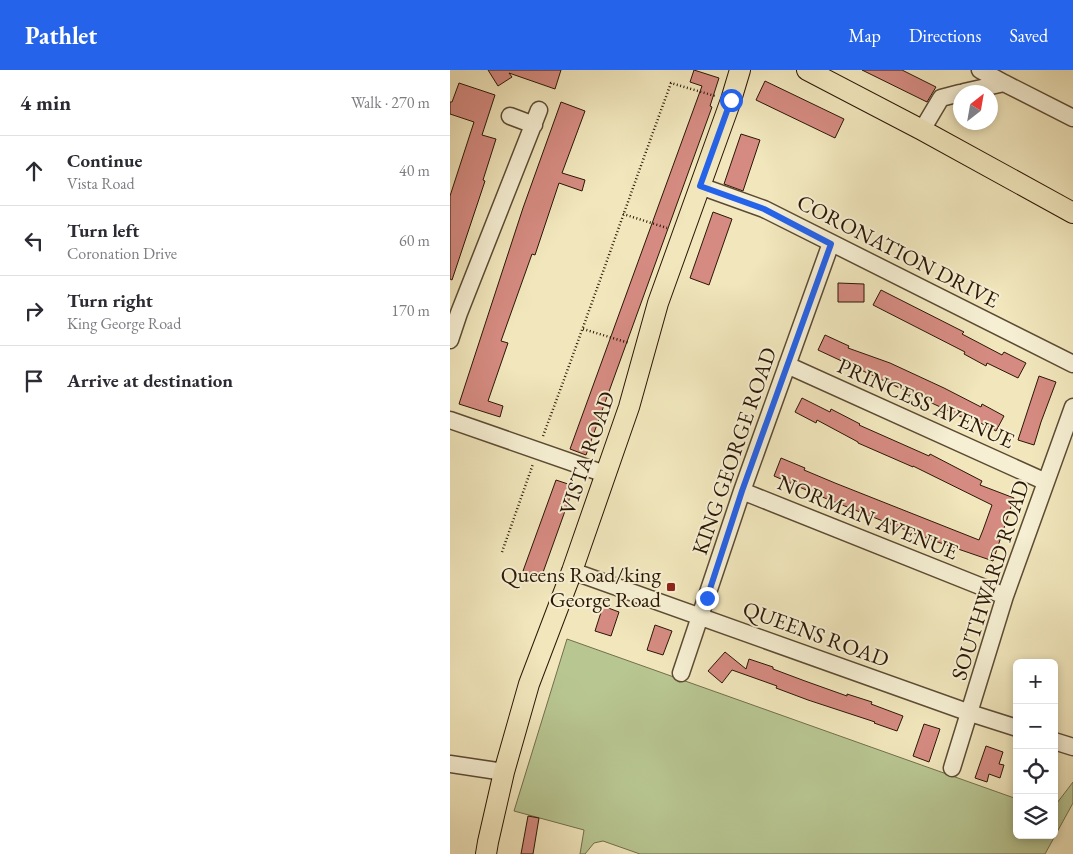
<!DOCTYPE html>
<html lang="en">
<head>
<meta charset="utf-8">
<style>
  body { margin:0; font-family:"EB Garamond",serif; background:#f7f7f7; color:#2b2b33 }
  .controls { position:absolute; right:15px; bottom:15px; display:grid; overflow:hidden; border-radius:8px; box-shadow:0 2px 8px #0003 }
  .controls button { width:45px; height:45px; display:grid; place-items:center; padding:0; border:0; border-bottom:1px solid #e1e1e2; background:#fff; color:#2b2b33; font:25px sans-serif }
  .compass { position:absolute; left:503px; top:15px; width:45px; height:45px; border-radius:50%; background:#fff; box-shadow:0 2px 8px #0003; rotate:31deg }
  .stop { position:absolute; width:15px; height:15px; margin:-11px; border:4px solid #2563eb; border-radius:50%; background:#fff }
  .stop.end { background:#2563eb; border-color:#fff; box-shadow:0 1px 5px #0008 }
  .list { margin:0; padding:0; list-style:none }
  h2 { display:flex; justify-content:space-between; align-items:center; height:65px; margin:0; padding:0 20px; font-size:21px }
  h2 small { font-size:16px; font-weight:400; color:#7c7c81 }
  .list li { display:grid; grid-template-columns:32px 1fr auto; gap:15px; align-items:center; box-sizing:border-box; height:70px; padding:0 20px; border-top:1px solid #e1e1e2 }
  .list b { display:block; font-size:19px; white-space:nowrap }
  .list p { margin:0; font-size:16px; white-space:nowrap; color:#7c7c81 }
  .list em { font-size:16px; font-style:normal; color:#7c7c81 }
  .icon { flex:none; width:28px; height:28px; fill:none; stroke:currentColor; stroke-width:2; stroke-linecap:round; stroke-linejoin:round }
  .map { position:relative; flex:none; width:623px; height:784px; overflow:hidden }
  header { display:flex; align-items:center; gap:30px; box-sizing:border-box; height:70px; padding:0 25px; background:#2563eb; color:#fff }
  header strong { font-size:24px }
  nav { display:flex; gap:28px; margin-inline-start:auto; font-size:18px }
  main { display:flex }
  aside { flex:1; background:#fff }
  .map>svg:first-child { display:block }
  .green { fill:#b8c692; stroke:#726e4c }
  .building { fill:#d58b81; stroke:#2b1706 }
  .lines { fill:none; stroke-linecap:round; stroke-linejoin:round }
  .minor-casing { stroke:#5c4b34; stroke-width:19 }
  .major-casing { stroke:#2b1706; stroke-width:22 }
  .path { stroke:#2b1706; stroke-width:2.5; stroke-dasharray:1 2.5; stroke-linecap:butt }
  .minor { stroke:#f6efd3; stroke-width:16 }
  .major { stroke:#f1e6bc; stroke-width:20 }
  .route { stroke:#2563eb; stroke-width:6 }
  .poi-dot { fill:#8f2418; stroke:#f6efd3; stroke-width:2 }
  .labels { text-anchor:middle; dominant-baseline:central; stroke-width:4; stroke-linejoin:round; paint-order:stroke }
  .street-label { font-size:22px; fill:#2b1706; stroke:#f6efd3 }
  .poi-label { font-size:22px; fill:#2b1706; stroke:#f6efd3; text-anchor:end }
</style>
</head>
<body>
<header>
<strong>Pathlet</strong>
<nav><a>Map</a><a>Directions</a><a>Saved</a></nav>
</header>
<main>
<aside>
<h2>4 min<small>Walk · 270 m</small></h2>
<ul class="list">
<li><svg class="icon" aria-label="ahead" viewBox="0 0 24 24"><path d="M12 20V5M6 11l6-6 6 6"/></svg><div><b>Continue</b><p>Vista Road</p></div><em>40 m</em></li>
<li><svg class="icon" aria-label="left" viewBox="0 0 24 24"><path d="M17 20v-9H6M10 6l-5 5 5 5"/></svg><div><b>Turn left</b><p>Coronation Drive</p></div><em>60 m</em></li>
<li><svg class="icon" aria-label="right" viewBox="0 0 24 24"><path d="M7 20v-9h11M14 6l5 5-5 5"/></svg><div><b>Turn right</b><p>King George Road</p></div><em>170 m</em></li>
<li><svg class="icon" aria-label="arrive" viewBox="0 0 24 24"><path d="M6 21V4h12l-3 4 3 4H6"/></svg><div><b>Arrive at destination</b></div></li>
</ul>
</aside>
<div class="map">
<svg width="623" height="784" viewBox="0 0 623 784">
  <rect width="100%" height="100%" fill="#f1e6bc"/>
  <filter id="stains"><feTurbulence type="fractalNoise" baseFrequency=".004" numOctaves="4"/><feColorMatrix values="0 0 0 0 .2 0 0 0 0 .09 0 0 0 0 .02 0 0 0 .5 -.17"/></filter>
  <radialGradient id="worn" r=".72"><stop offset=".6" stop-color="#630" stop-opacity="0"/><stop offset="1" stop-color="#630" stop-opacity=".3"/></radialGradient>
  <path class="green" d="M117,569L567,729V765H604V737L623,712V733L595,784H190L153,771L144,773L135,784H130L134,760L64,741Z"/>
  <path class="building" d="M38,0H111L105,19L59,3L62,7L48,16Z
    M244,0L269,8L260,36L262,37L136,385L120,379L252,16L240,12Z
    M412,0H452L486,17L477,32Z
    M315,11L394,49L385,68L306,30Z
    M9,13L45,25L32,65L46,69L33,110L35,111L2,210L0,209V126L24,52L0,44V32H2Z
    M111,32L135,41L112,103L135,110L132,121L109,113L85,185L82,184L51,271L58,273L38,331L53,336L50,347L9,334L73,138Z
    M291,64L310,70L293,121L274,114Z
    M263,142L282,149L259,215L240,208Z
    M388,213L414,214V232H388Z
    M431,220L514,262L512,264L552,285L554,282L576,293L568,308L537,293L536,296L514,284L515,282L423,235Z
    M375,265L399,276L398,278L440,293L494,318L531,337L532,334L554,346L546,361L517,346L516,349L368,280Z
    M589,306L606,312L591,352L584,375L568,370Z
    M352,328L380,342L381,339L410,354L409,355L479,386L480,384L532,411L530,415L564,428L543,491L476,468L377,429L324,406L331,388L355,398L354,400L385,413L529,470L533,460L542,435L463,396V397L408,373V372L367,350L366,353L345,342Z
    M106,410L124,416L91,508L73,501Z
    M153,536L169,542L161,566L145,561Z
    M205,555L222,561L213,585L197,580Z
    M275,582L296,599L299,589L323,597V599L355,611L397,626V624L422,632L421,634L453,646L447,661L424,653L425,652L358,630L326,618L327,616L282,600L272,613L258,601Z
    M474,654L490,659L479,692L463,686Z
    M536,676L553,682L549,694L554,695L550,708L539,704L537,712L525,708Z
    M78,746L89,748L83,784H71Z"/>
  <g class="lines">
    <g class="minor-casing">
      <path id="minor" d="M554,13L623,48
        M514,22L554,13L530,0
        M60,46L84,55
        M472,60L491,28L510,23
        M250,116L314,139L623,294
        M0,270L9,243L89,40
        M337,295L596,412
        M0,350L155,404
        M292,421L555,526
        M122,501L520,643L567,658
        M231,603L292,421L381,173
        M604,671L623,677
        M0,694L54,702
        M502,698L555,526L623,337"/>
    </g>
    <g class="major-casing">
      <path id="major" d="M357,0L472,60L623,143
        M36,784L38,772L54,702L79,614L122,501L179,337L208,233L281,30L290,0"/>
    </g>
    <path class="path" d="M173,144L217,158
      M133,259L179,273
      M93,366C137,249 178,130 221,13L265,26
      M52,482L83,394"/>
    <use href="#minor" class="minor"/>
    <use href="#major" class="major"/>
  </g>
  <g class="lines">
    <path class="route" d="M257,528L292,421L381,174L314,139L250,116L281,30"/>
  </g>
  <rect class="poi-dot" x="216" y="512" width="10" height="10" rx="2.5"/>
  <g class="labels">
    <g class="street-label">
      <text transform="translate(448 181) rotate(27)">CORONATION DRIVE</text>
      <text transform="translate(476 333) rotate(24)">PRINCESS AVENUE</text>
      <text transform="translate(284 381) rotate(-71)">KING GEORGE ROAD</text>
      <text transform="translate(137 383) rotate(-71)">VISTA ROAD</text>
      <text transform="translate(418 447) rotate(22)">NORMAN AVENUE</text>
      <text transform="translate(540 510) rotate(-72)">SOUTHWARD ROAD</text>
      <text transform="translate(366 564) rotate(20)">QUEENS ROAD</text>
    </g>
    <g class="poi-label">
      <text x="211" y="504">Queens Road/king<tspan x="211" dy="25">George Road</tspan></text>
    </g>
  </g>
  <rect width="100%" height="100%" filter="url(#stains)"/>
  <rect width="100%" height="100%" fill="url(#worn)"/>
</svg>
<div class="controls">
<button>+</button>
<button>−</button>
<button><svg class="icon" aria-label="locate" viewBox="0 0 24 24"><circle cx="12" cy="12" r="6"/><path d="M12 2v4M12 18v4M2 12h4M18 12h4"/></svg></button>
<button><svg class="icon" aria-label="layers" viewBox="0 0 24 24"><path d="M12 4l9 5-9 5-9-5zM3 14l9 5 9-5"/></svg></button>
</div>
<svg class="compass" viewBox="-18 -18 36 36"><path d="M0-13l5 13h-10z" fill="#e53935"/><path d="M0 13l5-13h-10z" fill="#7c7c81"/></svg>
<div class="stop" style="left:281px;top:30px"></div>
<div class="stop end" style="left:257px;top:528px"></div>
</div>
</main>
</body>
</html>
